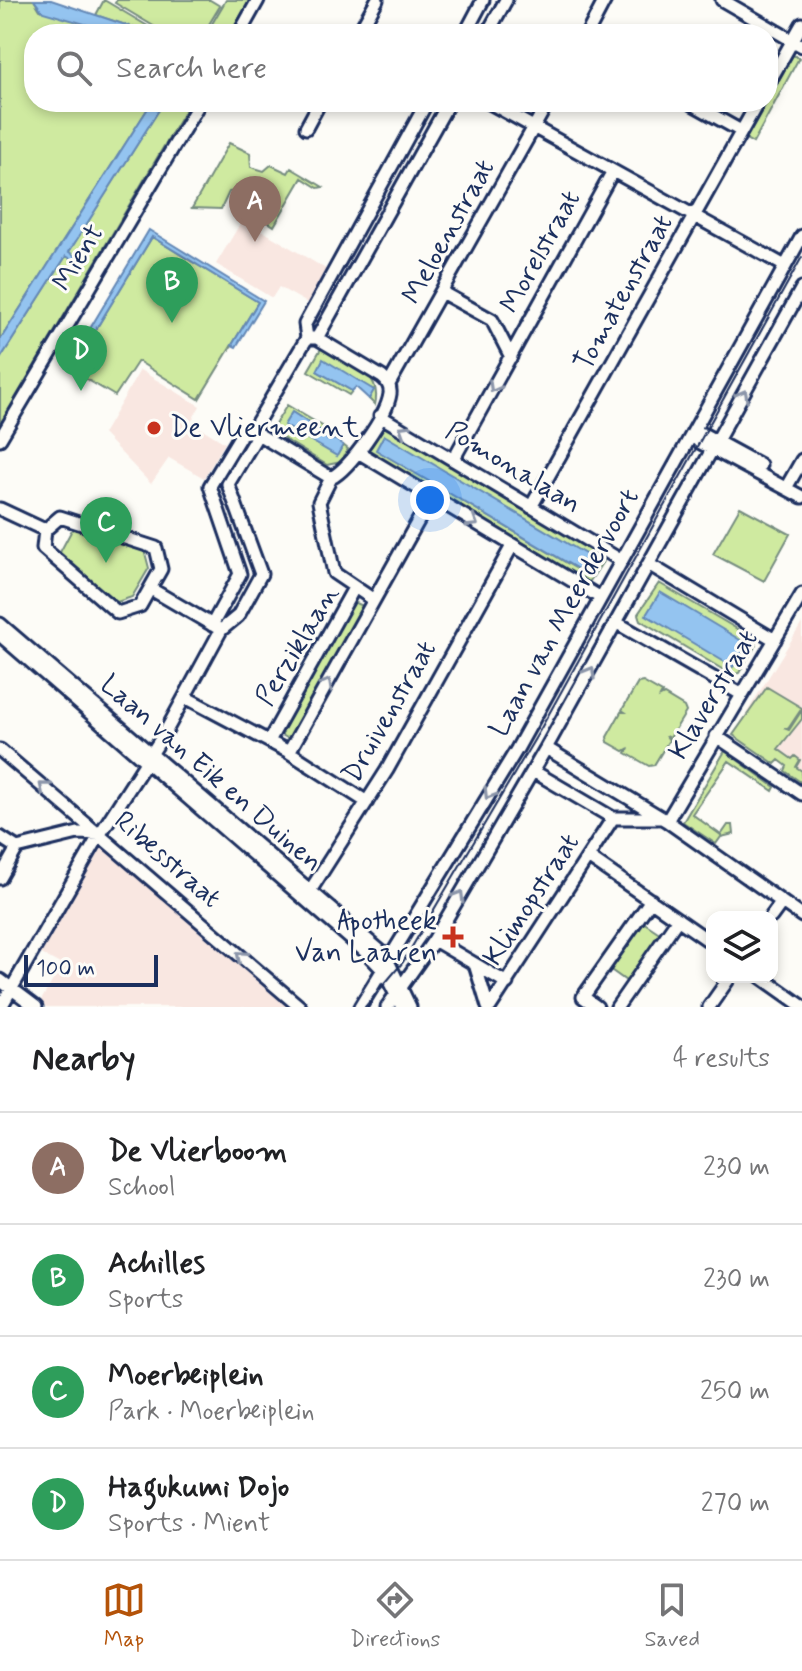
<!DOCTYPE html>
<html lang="en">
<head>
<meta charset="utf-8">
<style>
  body { margin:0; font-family:Mynerve,sans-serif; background:#f2f2f2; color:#202124 }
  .controls { position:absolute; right:24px; bottom:24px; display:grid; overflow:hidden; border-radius:16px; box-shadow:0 4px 12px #0003 }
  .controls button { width:72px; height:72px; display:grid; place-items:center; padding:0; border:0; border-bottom:2px solid #e0e0e0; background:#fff; color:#202124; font:40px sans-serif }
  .scale { position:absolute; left:24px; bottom:20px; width:134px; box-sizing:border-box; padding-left:8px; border:4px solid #1b2f5e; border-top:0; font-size:22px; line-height:28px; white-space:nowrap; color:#1b2f5e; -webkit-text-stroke:6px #fdfcf7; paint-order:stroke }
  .you { position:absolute; left:430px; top:500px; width:28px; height:28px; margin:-20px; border:6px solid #fff; border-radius:50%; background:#1a73e8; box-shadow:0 0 0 12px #1a73e833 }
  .badge { display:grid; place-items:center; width:52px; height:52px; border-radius:50%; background:#b45309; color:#fff; font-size:26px; font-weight:700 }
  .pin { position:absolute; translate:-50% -66px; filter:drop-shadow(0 2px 4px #0008) }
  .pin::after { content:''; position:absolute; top:42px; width:28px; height:24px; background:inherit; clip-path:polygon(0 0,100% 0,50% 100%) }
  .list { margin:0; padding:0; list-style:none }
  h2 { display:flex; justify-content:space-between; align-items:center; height:104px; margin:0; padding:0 32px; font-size:34px }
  h2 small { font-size:26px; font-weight:400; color:#757577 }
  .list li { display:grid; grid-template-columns:52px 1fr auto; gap:24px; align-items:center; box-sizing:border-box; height:112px; padding:0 32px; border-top:2px solid #e0e0e0 }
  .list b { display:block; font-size:30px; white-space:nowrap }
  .list p { margin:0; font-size:26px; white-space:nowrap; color:#757577 }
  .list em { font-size:26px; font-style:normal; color:#757577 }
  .icon { flex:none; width:44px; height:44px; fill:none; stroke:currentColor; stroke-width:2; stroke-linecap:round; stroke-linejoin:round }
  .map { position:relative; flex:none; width:802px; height:1007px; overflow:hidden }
  .search { position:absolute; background:#fff; box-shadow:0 4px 12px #0003; left:24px; right:24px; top:24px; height:88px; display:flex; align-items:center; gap:20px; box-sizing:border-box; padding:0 28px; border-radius:32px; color:#757577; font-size:30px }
  .sheet { height:552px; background:#fff }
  nav { display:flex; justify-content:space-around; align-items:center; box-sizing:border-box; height:112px; border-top:2px solid #e0e0e0; background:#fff; font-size:22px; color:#757577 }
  nav a { display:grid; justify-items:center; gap:4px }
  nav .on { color:#b45309 }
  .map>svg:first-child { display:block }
  .built { fill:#f9e7e1 }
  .green { fill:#cfeaa0; stroke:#758c7f; stroke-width:2; fill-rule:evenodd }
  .water { fill:#94c4f0; stroke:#6488b6; stroke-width:2 }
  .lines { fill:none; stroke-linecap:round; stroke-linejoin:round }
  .minor-casing { stroke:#1b2f5e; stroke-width:17 }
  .minor { stroke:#fdfcf7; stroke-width:11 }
  .tram { stroke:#1b2f5e; stroke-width:2 }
  .oneway { stroke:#8c96aa }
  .poi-dot { fill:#c8321e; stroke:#fdfcf7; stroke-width:3 }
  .labels { text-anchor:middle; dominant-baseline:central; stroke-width:6; stroke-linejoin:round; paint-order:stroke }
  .street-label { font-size:28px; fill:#1b2f5e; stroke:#fdfcf7 }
  .poi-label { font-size:28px; fill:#1b2f5e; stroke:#fdfcf7; text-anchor:start }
</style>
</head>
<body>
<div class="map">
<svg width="802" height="1007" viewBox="0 0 802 1007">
  <rect width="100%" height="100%" fill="#fdfcf7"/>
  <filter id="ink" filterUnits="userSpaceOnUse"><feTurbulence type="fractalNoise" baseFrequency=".0125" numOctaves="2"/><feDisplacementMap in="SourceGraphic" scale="16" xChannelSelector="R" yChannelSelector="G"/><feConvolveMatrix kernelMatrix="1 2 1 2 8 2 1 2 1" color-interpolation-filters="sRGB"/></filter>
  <g filter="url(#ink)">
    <path class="built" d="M243,219L329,271L309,304L279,287L272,298L216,264Z
      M140,370L200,406L191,422L225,443L204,478L169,458L151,484L103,434Z
      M802,623V783L785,771L787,766L779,760L775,764L733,735Z
      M102,843L294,1007H46L40,1002L62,965L36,951Z"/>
    <path class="green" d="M0,0H34L40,10L119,34H34V102H152L0,340Z
      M104,0L161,34H140L135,28L96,15Z
      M117,0H210L220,6L203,34H167L115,3Z
      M226,0H250L230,34H206Z
      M793,55L799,58L753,143L746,139Z
      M164,102H190L0,424V359L66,256L80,264L82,260L68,253Z
      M229,143L250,153L251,167L264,171L271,165L288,173L291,168L323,187L318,188L302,178L274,226L268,222L266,198L245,190L229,192L221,209L192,208Z
      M152,237L258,302L199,399L138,361L115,396L71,370Z
      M322,347C348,363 383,370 375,405L369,399L373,389L317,371L352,391L349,395L308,371Z
      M287,405L329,430L326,434L292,412L337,455L343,445L348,449L341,462L327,465L271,431Z
      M385,424L606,557L588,584L366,453ZM384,436L596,561L597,562L587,575L377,450Z
      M740,507L790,534L764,581L713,554Z
      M74,526L144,549L149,568L132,597L114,603L58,556Z
      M659,583L754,639L756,645L748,658L742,654L740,657L746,661L739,673L732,675L640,620L638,614Z
      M354,602L363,606L289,739L280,734Z
      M643,682L662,693L660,697L664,695L684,707L686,712L670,738L666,736L669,740L654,765L649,766L626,753L629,748L624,751L608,742L607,737L621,712H625L622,710L638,683Z
      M767,687L802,708L788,729L784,728L789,730L802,710V719L778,749L792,759L795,756L800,760L796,767L802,771V783L785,771L787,766L779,760L775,764L733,735Z
      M725,751L775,787L773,791L729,761L692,814L721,835L728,825H733L734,834L721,837L716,844L683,822Z
      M643,922L661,934L629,983L608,968Z"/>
    <path class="water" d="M34,0H51L135,28L140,34H119L43,12Z
      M152,102H164L69,252L82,260L80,264L66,256L0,359V340Z
      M149,230L264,301L236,347L232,345L258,302L152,237L71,370L67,367Z
      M323,359L374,390L369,399L356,387L352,391L317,371Z
      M292,412L326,434L327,440H336L343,445L337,456L284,425Z
      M384,435L597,561L588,575L376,450Z
      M660,592L747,644L733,667L646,615Z"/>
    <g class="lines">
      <g class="minor-casing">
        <path id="minor" d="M722,0L802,46
          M239,34L258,0
          M358,34L377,0
          M465,34L483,0
          M487,34L506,0
          M587,34L605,0
          M768,84L802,24
          M488,102L785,266
          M689,102L741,131
          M306,128L320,102
          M443,293L492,320L511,357
          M307,338L305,324L427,102
          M317,338L449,102
          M389,384L548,102
          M380,416L622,561
          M252,431L307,338H317L382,377C387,381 391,386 390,394C387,416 350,468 331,478
          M253,431L331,478
          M692,434L699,442L802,497
          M692,434H703L760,465
          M0,439L200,102
          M358,452L601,598
          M453,460L613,171
          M331,478L319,502L334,573L374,600
          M786,488L802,460
          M531,507L758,102
          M0,509L45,530
          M60,517L156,548L161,569L140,606L118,613L43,548L45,530Z
          M650,565L775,640
          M151,589L216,627
          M617,623L741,694
          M0,624L385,955L410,1007
          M212,625L240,574L210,486L242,433L252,431
          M0,635L367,953L384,971L402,1007
          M185,697L289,752L367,802
          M716,736L802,794
          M269,741L354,588
          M546,748L667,821L802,916
          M0,750L300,1007
          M289,752L432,496
          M533,771L613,818H658
          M667,821L802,594
          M0,837L17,848L78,833L99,834
          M588,857L712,943
          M0,878L17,848
          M308,894L387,770L512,546
          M771,917L782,902
          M434,940L507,983
          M475,964L488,1007
          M761,977L802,1006
          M0,980L36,1007
          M1,1007L100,834L166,731L221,630L238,616L261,574L228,484L258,434
          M360,1007L517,749L802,236
          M387,1007L434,940L546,748L802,288
          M490,1007L613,818
          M597,1007L583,997L651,900
          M617,1007L678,919
          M709,1007L730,977"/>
      </g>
      <use href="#minor" class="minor"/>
      <path class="tram" d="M365,1007L403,962L540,730L802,257"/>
    </g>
    <defs><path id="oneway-chevron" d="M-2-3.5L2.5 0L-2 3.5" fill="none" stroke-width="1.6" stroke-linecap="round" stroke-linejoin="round" transform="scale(2)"/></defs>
    <g class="oneway">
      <use href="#oneway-chevron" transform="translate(494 387) rotate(119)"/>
      <use href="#oneway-chevron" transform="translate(743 395) rotate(-61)"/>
      <use href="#oneway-chevron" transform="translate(404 430) rotate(-148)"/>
      <use href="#oneway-chevron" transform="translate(473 522) rotate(32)"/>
      <use href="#oneway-chevron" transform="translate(590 672) rotate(-60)"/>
      <use href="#oneway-chevron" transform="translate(327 684) rotate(-61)"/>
      <use href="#oneway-chevron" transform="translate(44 787) rotate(-140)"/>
      <use href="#oneway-chevron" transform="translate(489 794) rotate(121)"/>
      <use href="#oneway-chevron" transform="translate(459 896) rotate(-59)"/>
      <use href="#oneway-chevron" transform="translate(241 956) rotate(-139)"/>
    </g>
  </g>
  <g class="poi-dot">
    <circle cx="154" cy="428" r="8"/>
    <path d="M449 925h8v8h8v8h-8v8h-8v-8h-8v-8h8z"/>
  </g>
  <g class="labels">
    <g class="street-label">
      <text transform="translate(449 232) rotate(-61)">Meloenstraat</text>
      <text transform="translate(541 252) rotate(-61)">Morelstraat</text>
      <text transform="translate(79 258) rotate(-59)">Mient</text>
      <text transform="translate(624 293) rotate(-61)">Tomatenstraat</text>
      <text transform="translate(513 468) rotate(31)">Pomonalaan</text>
      <text transform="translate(565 613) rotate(-61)">Laan van Meerdervoort</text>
      <text transform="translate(298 646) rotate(-59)">Perziklaan</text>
      <text transform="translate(714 695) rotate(-59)">Klaverstraat</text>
      <text transform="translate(390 712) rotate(-60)">Druivenstraat</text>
      <text transform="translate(211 774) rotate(41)">Laan van Eik en Duinen</text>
      <text transform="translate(167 860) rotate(41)">Ribesstraat</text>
      <text transform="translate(532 900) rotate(-57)">Klimopstraat</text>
    </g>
    <g class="poi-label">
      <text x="170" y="428">De Vliermeent</text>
      <text x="437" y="921" text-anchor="end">Apotheek<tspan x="437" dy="32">Van Laaren</tspan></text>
    </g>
  </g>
</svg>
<div class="controls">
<button><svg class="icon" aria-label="layers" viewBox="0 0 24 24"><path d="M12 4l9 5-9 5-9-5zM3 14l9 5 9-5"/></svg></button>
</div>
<div class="scale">100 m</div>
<div class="you"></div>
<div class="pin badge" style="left:255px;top:242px;background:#8d6e63">A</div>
<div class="pin badge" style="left:172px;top:323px;background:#2e9e5b">B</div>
<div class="pin badge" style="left:106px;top:563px;background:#2e9e5b">C</div>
<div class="pin badge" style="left:81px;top:391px;background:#2e9e5b">D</div>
<div class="search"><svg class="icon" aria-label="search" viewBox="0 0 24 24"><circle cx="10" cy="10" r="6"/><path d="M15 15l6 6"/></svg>Search here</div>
</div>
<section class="sheet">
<h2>Nearby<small>4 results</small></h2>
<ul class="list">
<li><span class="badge" style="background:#8d6e63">A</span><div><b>De Vlierboom</b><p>School</p></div><em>230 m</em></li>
<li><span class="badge" style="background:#2e9e5b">B</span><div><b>Achilles</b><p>Sports</p></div><em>230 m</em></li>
<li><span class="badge" style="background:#2e9e5b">C</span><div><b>Moerbeiplein</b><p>Park · Moerbeiplein</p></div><em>250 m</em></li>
<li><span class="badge" style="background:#2e9e5b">D</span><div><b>Hagukumi Dojo</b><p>Sports · Mient</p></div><em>270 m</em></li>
</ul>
</section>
<nav>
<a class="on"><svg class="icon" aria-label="map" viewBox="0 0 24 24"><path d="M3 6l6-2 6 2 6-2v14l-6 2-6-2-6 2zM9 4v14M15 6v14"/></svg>Map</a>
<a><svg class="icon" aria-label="directions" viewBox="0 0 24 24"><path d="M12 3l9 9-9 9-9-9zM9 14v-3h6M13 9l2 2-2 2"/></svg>Directions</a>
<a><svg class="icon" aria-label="saved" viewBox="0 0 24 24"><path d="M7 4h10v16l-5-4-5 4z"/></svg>Saved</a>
</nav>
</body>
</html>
